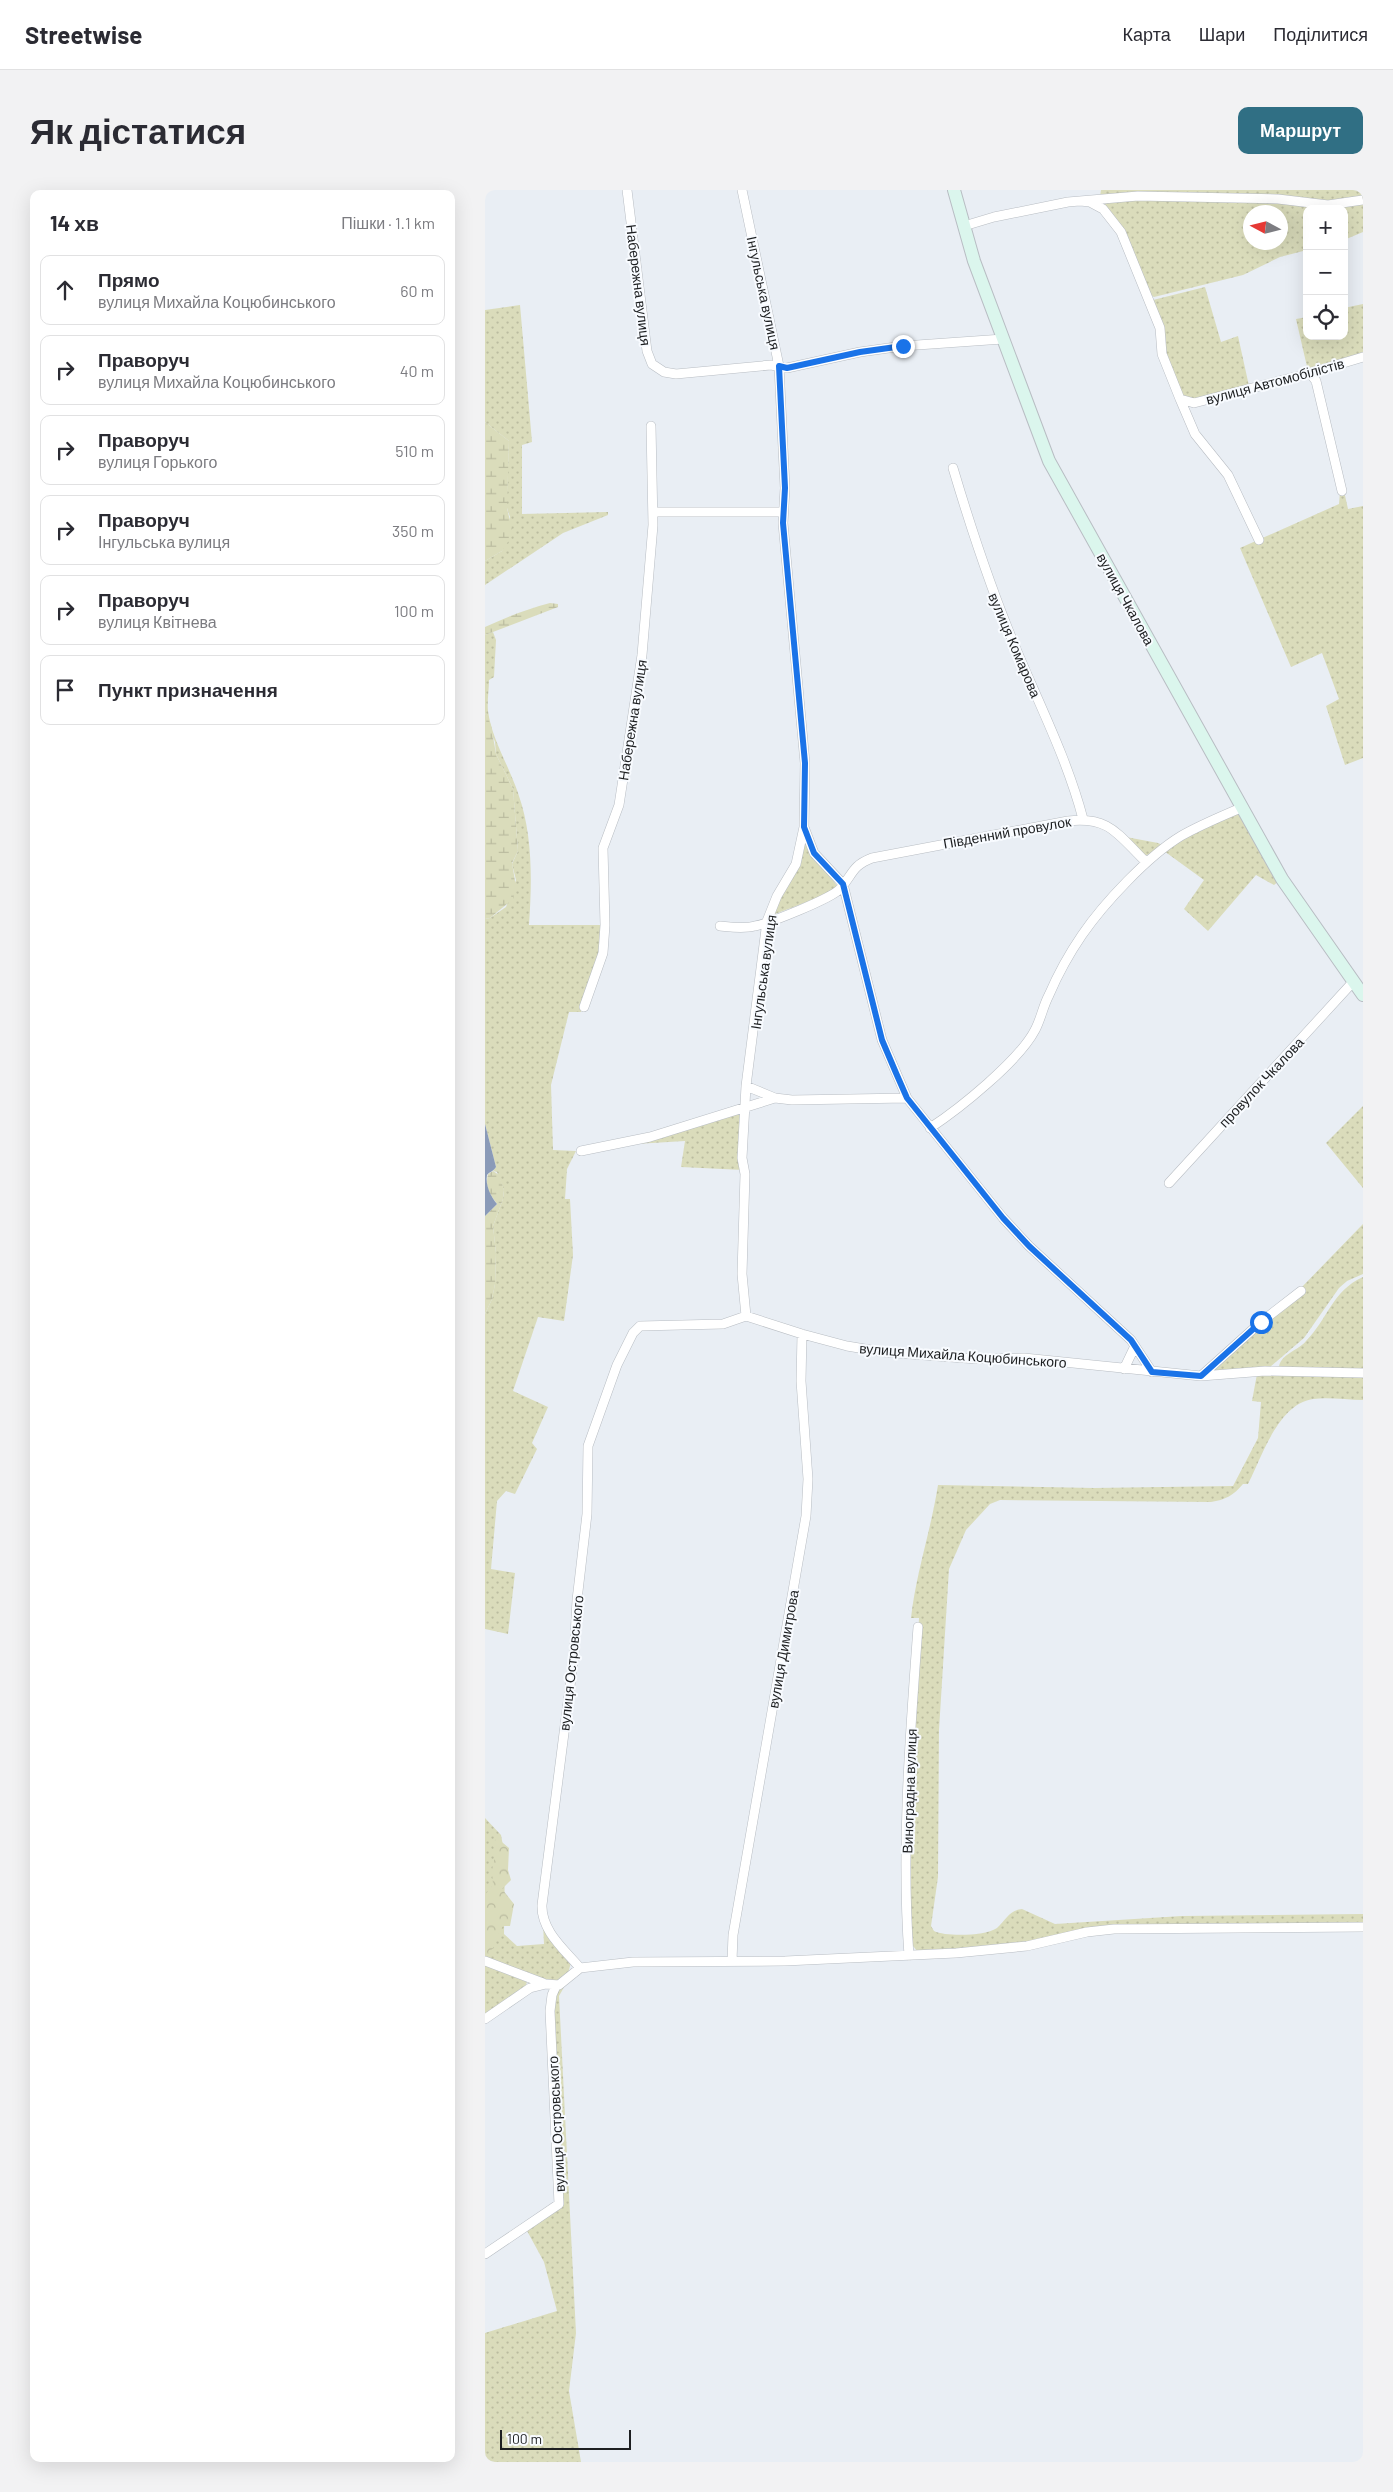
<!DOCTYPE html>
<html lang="uk">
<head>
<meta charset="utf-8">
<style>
  body { margin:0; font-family:Barlow,sans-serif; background:#f2f2f3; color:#2b2b33 }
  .controls { position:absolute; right:15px; top:15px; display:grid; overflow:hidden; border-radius:10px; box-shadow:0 5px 20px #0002 }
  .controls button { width:45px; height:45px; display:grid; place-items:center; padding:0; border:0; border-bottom:1px solid #e1e1e2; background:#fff; color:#2b2b33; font:25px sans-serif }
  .compass { position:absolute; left:758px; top:15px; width:45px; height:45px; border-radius:50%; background:#fff; box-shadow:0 5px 20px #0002; rotate:277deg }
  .scale { position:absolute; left:15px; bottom:12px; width:131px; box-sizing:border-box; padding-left:5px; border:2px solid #1d1f21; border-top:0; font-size:14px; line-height:18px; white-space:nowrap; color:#1d1f21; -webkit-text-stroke:4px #f8fbff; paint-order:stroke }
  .stop { position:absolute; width:15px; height:15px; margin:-11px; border:4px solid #1a73e8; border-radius:50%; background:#fff }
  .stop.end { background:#1a73e8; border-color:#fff; box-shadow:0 1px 5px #0008 }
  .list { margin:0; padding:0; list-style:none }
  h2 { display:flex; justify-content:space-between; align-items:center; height:65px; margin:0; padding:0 20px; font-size:21px }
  h2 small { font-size:16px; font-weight:400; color:#7c7c81 }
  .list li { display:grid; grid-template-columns:32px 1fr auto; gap:15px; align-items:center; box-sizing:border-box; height:70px; margin:0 10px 10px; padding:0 10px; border:1px solid #e1e1e2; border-radius:10px }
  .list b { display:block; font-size:19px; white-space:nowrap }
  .list p { margin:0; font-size:16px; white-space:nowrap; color:#7c7c81 }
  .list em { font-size:16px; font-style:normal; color:#7c7c81 }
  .icon { flex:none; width:28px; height:28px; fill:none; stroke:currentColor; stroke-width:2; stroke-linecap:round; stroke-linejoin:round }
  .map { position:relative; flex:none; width:878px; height:2272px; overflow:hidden; border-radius:10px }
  header { display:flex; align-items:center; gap:30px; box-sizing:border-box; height:70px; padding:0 25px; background:#fff; border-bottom:1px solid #e1e1e2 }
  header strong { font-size:24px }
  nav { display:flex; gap:28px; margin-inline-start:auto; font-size:18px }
  .intro { display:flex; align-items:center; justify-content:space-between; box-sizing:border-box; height:120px; padding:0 30px }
  h1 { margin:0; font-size:35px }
  .button { padding:12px 22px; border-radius:10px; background:#306f84; color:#fff; font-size:18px; font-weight:700 }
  main { display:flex; gap:30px; padding:0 30px }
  aside { flex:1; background:#fff; border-radius:10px; box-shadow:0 5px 20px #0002 }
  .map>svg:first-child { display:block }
  .grass { fill:url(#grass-dots); fill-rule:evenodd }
  .forest { fill:url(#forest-crowns) }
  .wetland { fill:url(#wetland-marsh) }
  .water { fill:#8a9ab8 }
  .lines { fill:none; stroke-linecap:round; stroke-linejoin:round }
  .street-casing { stroke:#b8bdc3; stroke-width:10 }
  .secondary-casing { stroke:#b8bdc3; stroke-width:14 }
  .street { stroke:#fff; stroke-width:9 }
  .secondary { stroke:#dbf6ed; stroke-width:12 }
  .route { stroke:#1a73e8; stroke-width:6 }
  .labels { text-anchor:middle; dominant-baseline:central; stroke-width:4; stroke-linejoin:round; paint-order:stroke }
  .street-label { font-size:14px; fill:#1d1f21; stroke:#f8fbff }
</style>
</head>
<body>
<header>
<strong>Streetwise</strong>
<nav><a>Карта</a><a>Шари</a><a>Поділитися</a></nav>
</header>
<div class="intro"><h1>Як дістатися</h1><a class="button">Маршрут</a></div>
<main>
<aside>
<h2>14 хв<small>Пішки · 1.1 km</small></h2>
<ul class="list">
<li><svg class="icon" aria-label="ahead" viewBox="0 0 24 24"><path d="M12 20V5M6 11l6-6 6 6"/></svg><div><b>Прямо</b><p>вулиця Михайла Коцюбинського</p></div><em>60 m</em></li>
<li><svg class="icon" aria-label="right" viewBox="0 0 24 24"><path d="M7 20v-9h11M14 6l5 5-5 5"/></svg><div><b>Праворуч</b><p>вулиця Михайла Коцюбинського</p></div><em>40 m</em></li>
<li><svg class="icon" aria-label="right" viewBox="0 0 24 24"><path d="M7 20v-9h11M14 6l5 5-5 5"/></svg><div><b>Праворуч</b><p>вулиця Горького</p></div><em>510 m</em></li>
<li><svg class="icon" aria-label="right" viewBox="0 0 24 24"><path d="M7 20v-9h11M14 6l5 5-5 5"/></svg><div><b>Праворуч</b><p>Інгульська вулиця</p></div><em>350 m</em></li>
<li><svg class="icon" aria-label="right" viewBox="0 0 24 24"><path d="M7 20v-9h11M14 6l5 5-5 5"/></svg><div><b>Праворуч</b><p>вулиця Квітнева</p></div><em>100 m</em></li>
<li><svg class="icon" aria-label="arrive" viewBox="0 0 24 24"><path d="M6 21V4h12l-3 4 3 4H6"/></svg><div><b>Пункт призначення</b></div></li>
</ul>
</aside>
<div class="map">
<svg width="878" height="2272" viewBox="0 0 878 2272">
  <defs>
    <pattern id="grass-dots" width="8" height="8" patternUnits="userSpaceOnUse" patternTransform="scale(1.25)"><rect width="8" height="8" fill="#dadcbb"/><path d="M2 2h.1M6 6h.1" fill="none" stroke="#bbbca0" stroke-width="1.8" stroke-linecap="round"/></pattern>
    <pattern id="forest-crowns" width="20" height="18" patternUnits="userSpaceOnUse" patternTransform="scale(1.25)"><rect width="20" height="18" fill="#dadcbb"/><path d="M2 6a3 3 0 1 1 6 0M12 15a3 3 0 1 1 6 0" fill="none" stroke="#bbbca0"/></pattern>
    <pattern id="wetland-marsh" width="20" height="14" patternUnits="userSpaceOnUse" patternTransform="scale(1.25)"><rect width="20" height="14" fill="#dadcbb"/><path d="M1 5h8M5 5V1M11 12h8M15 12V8" fill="none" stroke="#bbbca0"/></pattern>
  </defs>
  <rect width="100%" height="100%" fill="#e9eef4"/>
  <path class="grass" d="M616,0H878V9L855,13L615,6Z
    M628,9L878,11V42L859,50V19H822V60L795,67L758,85L669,107L666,105L615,11ZM766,22H796V52H766Z
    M720,97L736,152L753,146L764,196L709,211L696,207L679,164L668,110Z
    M878,114V165L823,181L811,129L822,127V146H859V118Z
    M35,115L47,252L37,255V324L123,322V325L78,343L0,395V371L17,361L25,327L22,318V304L24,251L0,232V120Z
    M859,301L863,319L878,316V568L860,575L841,516L854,509L837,463L806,477L755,358L854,314L855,302Z
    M8,442L11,450L9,487L4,490C4,500 2,511 3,521C7,550 24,576 33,603C48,645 47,691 44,735H118L114,777L96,822H84L66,895L68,960L91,961L82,979L80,1009H85L88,1065L79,1131L53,1127L28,1201L63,1217L47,1253L52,1259L30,1304L21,1301L12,1311L6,1379L30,1383L23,1444L0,1439V1124L7,1109L10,1094L11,1063L8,1036L18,1009L19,1000L12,982L8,981L11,977L0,934V729L5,728L21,717L31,690L27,674L33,661L28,599L11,564L10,552L0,523V445Z
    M753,623L794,691L789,695L771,685L723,741L699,719L719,690L679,661L709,643Z
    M318,646L352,696L348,702L290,724L289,723Z
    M641,647L673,653L677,655C657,673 656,665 641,647Z
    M878,916V998L841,953Z
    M256,922L258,980L196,977L200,951L134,955Z
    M878,1034V1084L862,1091L854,1098L819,1148L785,1177L742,1182L725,1180L815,1099Z
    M878,1087V1180L794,1178C794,1165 814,1160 821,1151C843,1129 847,1101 878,1087Z
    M772,1184L878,1186V1210C862,1210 844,1207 828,1209C793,1214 777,1267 763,1294H758C749,1305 740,1310 726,1312L515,1310L505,1314L481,1340L464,1379L454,1540L453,1687L446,1736L449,1741C461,1747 501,1746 512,1738C521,1730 524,1720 537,1719L570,1734L697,1726L878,1724V1734L628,1737L559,1750L470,1760L432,1761L425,1752L424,1631L434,1428H426C431,1383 446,1340 453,1295L609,1298L748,1296L773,1248L776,1212L767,1211Z
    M0,1628L16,1645L20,1666L19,1744L32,1756L59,1754L58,1733L86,1772L83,1784L72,1794L0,1769Z
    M0,1772L42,1791L41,1795L0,1825Z
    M82,1792L74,1806L91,2143L84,2201L96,2272H0V2143L72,2121L59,2072L41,2039L76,2015L67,1822L72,1800Z"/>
  <path class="forest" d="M12,1648L24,1658L23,1680L26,1690L17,1699L29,1714L25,1736H18C11,1745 12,1758 2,1764L0,1763V1705L8,1695L7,1680L11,1662L7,1654Z"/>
  <path class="wetland" d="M0,232L24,251L22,318L28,344L17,361L0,371Z
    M65,413L73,414V417L0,445V437C22,427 42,419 65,413Z
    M0,523L6,535L11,564L28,599L33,661L27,673L31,697L28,709L5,728L0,729Z
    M8,981L14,985L19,1000L18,1009L8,1036L11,1063L10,1094L7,1109L0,1124V1026L12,1014C4,1003 0,997 3,984Z"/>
  <path class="water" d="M0,934L11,977C9,981 4,982 2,985C0,995 6,1007 12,1014L0,1026Z"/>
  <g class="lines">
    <g class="street-casing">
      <path id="street" d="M142,0L162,161L167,174L179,182L191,184L286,175L302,178L375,162L418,156L518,149
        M257,0L294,176L300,298L298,333L320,573L319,637L311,674L292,706L282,731L261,896L257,968L260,984L257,1084L261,1126
        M595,11L605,12L618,19L636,42L675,138L677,164L695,209L709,213L825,183L878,167
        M479,36L509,27L583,12L653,6L793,9L843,15L878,10
        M825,183L831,191L857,301
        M695,209L710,244L743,285L774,350
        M468,278C487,342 508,405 534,466C557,520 583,572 598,629
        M168,322H297
        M319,637L329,663L358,694L397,850L422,908L518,1028L544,1056L646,1150L667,1182
        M235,736C246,737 258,739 270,736C285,733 345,709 355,699C368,685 366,676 387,668L583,631C625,626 633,645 661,672
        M99,817L118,763L120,735L118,658L134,615L157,465L168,335L166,236
        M261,896L290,908L307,910L422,908
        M445,938C474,919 534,871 550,840C556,829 558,816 564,805C573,784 584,764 597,745C619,713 663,666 696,646C715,635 737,626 758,617
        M96,961L165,947L290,908
        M684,993L868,792
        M639,1179L650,1156
        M716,1186L776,1132L816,1101
        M424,1766C416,1656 425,1546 433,1437
        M0,1771L58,1793
        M247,1771L248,1745L321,1326L323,1289L316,1191L317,1144
        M95,1778C80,1760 56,1741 57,1715L89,1465L92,1410L102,1324L103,1256L132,1175L148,1143L155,1136L238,1134L261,1126L317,1144L362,1156L398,1162L492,1169L539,1168L716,1186L780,1181L878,1183
        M95,1778L148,1772L300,1771L471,1763L542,1756L602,1742L629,1739L878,1737
        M0,1829L45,1798L61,1794L74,1795L95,1778
        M0,2064L74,2014L65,1821L67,1805L71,1796"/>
    </g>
    <g class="secondary-casing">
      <path id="secondary" d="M469,0L489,71L564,271L797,689L878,805"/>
    </g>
    <use href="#street" class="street"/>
    <use href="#secondary" class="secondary"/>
  </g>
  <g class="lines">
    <path class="route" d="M418,156L375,162L302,178L294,176L300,298L298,333L320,573L319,637L329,663L358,694L397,850L411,883L422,908L518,1028L544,1056L646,1150L667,1182L716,1186L776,1132"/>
  </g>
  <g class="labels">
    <g class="street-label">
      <text transform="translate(154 95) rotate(83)">Набережна вулиця</text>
      <text transform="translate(279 103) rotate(78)">Інгульська вулиця</text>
      <text transform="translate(790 191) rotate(-15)">вулиця Автомобілістів</text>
      <text transform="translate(641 409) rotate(61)">вулиця Чкалова</text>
      <text transform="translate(530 455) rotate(67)">вулиця Комарова</text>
      <text transform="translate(147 530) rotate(-81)">Набережна вулиця</text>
      <text transform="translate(522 642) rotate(-10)">Південний провулок</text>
      <text transform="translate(278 782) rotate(-82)">Інгульська вулиця</text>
      <text transform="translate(776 892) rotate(-47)">провулок Чкалова</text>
      <text transform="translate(478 1165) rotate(4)">вулиця Михайла Коцюбинського</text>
      <text transform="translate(298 1459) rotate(-80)">вулиця Димитрова</text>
      <text transform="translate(86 1473) rotate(-84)">вулиця Островського</text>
      <text transform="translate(424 1601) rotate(-88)">Виноградна вулиця</text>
      <text transform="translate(71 1934) rotate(-93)">вулиця Островського</text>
    </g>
  </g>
</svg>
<div class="controls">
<button>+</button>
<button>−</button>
<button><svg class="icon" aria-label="locate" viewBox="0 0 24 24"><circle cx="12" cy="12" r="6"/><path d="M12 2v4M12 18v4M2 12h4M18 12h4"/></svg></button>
</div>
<svg class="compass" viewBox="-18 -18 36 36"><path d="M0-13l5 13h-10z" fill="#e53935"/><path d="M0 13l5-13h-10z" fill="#7c7c81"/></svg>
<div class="scale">100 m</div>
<div class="stop" style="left:776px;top:1132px"></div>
<div class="stop end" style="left:418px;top:156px"></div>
</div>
</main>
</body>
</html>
